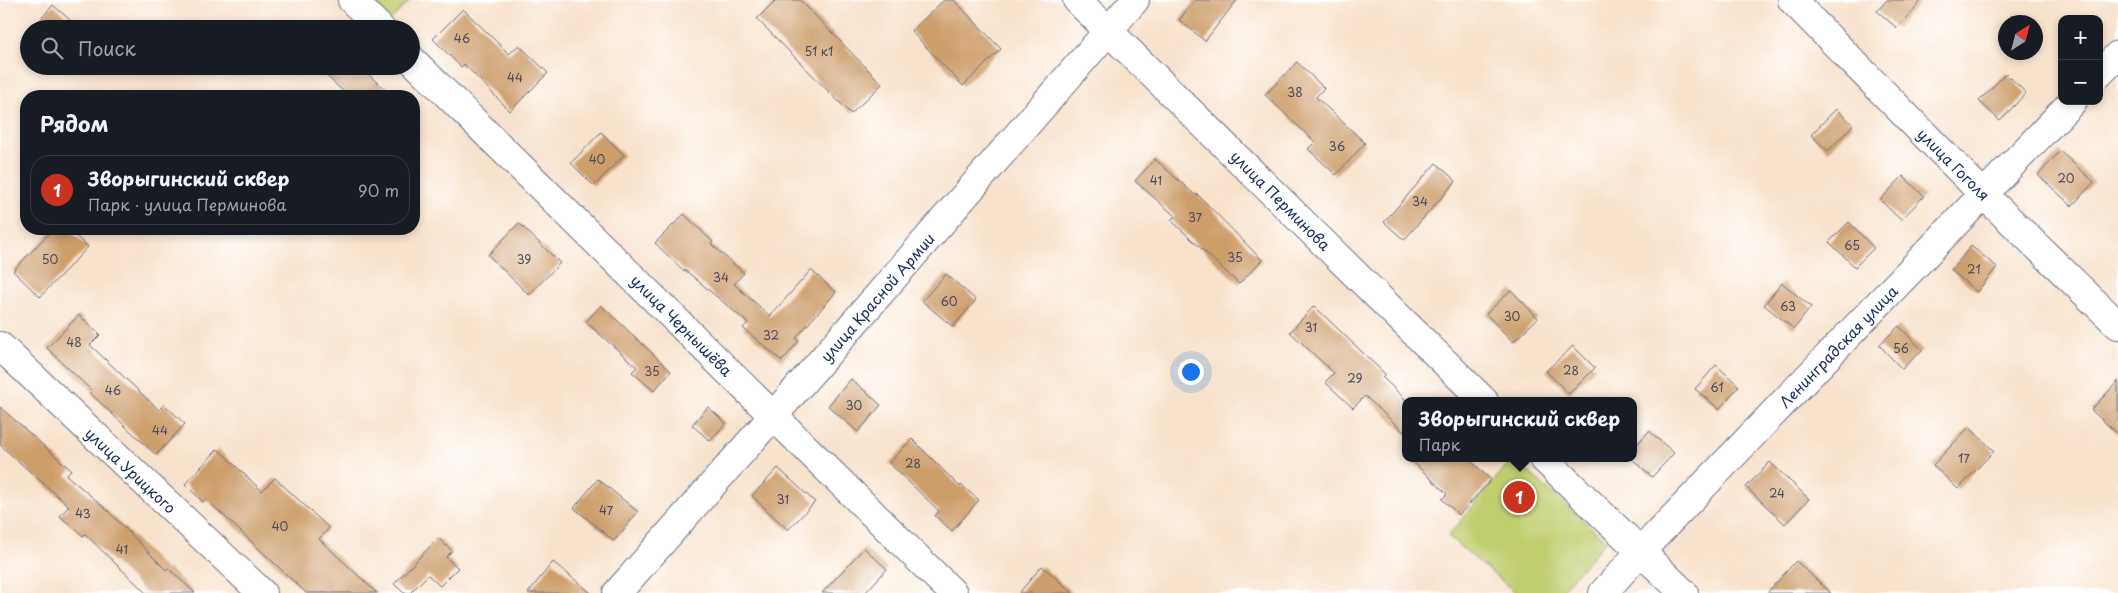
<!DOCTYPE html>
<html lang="ru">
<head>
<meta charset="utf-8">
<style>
  body { margin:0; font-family:"Playpen Sans",sans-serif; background:#242831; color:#f1f3f6 }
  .controls { position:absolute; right:15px; top:15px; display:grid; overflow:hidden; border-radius:10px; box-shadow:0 2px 8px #0003 }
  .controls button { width:45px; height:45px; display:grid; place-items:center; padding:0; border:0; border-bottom:1px solid #363941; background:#171b24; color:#f1f3f6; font:25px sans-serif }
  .compass { position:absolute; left:1998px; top:15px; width:45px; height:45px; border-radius:50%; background:#171b24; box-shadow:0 2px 8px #0003; rotate:36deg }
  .you { position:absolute; left:1190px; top:371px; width:18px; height:18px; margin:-12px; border:4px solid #fff; border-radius:50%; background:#1a73e8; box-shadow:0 0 0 8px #1a73e833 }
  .badge { display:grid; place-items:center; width:32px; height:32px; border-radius:50%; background:#c8321e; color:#fff; font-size:16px; font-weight:700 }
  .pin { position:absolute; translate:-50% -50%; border:2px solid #fff; box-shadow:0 1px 5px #0006 }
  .popup { position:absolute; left:1402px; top:397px; width:235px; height:65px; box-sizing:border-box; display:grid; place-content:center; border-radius:10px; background:#171b24; filter:drop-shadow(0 1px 4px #0005); font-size:16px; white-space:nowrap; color:#9ea1a6 }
  .popup b { font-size:19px; color:#f1f3f6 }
  .popup::after { content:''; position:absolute; left:50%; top:100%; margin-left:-10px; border:10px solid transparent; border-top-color:#171b24 }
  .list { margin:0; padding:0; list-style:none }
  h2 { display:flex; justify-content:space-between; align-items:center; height:65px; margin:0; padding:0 20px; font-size:21px }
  h2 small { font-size:16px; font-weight:400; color:#9ea1a6 }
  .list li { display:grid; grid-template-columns:32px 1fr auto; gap:15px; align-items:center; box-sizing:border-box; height:70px; margin:0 10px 10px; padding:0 10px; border:1px solid #363941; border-radius:20px }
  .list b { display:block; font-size:19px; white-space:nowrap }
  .list p { margin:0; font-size:16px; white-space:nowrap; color:#9ea1a6 }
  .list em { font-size:16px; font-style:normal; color:#9ea1a6 }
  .icon { flex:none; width:28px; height:28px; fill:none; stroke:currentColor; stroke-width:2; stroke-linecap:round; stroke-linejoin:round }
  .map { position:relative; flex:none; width:2118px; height:593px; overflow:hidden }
  .search { position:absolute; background:#171b24; box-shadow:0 2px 8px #0003; left:20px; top:20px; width:400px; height:55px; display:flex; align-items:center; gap:12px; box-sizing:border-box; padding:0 18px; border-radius:28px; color:#9ea1a6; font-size:19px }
  .panel { position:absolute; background:#171b24; box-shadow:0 2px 8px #0003; left:20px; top:90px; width:400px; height:145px; border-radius:20px }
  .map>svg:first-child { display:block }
  .green { fill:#c1ce6f; stroke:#6e7e66 }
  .building { fill:#cd9e6b }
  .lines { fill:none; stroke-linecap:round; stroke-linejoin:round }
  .minor-casing { stroke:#686e84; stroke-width:30 }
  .minor { stroke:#fff; stroke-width:28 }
  .labels { text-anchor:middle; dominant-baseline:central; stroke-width:4; stroke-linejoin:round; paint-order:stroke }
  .number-label { font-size:12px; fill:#484b61 }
  .street-label { font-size:15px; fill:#1b2f5e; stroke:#fff }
</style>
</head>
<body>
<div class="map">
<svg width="2118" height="593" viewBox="0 0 2118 593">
  <rect width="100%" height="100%" fill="#fff"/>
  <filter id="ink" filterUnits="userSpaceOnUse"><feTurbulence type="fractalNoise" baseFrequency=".02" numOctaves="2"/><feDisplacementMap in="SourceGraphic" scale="10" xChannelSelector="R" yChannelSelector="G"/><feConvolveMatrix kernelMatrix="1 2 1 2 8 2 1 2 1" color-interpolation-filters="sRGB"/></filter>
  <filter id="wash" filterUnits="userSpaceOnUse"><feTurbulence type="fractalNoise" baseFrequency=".0096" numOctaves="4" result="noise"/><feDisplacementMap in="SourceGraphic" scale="20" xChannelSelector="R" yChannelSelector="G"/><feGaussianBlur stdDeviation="1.12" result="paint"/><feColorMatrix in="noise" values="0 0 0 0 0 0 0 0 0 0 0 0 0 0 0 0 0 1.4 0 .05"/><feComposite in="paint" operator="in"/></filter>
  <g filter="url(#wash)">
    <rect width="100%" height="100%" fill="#f7e2cc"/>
    <path class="green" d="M371,0H410L391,20Z
      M1513,458L1606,541L1559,593H1516L1448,536Z"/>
    <g id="blocks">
      <path class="building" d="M776,0H800L882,84L851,114L757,19Z
        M944,0H954L1001,49L963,86L911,31Z
        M1195,0H1237L1205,41L1179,20Z
        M1887,0H1922L1897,28L1877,11Z
        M53,5L80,29H32Z
        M463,9L509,54L519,45L548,73L510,111L464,64L461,67L433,39Z
        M1297,62L1324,88L1316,97L1365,143L1336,175L1308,149L1315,142L1265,95Z
        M316,66H359L392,96H348Z
        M2006,73L2026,93L2000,121L1979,101Z
        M1836,109L1853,125L1828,151L1811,135Z
        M601,132L624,155L594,186L571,163Z
        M2060,151L2094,182L2072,206L2038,175Z
        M1155,159L1195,195L1197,194L1262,260L1239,284L1171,220L1175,216L1135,181Z
        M1436,163L1456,181L1404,240L1384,222Z
        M1903,176L1924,196L1901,220L1880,200Z
        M684,214L713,242L711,244L744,273L734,284L770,316L811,270L836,292L796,338L799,341L782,361L743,328L748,323L685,270L684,271L655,243Z
        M1849,222L1874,248L1855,267L1829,242Z
        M519,223L560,263L529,295L488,255Z
        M53,229H68L88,247L40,297L13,271Z
        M1971,246L1997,267L1977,292L1951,270Z
        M946,274L976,300L953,327L922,301Z
        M1782,283L1811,307L1794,329L1764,305Z
        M1511,290L1538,318L1513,342L1486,314Z
        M601,305L671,371L654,391L632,372L637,367L586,322Z
        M1314,306L1385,374L1382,377L1405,399V433L1365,396L1353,408L1325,382L1334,373L1290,332Z
        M79,315L100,335L90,345L159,410L164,404L185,424L156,455L90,393L92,391L47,348Z
        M1899,326L1922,350L1902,369L1879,345Z
        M1573,346L1595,368L1569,394L1546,371Z
        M1716,365L1739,386L1719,409L1695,389Z
        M851,379L881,405L858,432L828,406Z
        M2118,381V434L2091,410Z
        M0,407L71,470L66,475L104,507L166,570L168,568L195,593H146L85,534L83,536L60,516L69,506L0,445Z
        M708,407L726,423L710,441L692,425Z
        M1969,427L1994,451L1958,489L1933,465Z
        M1649,431L1674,453L1652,477L1631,458H1633V449Z
        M912,439L960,487L961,485L979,500L952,531L935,516L939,511L889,463Z
        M218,449L262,491L275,478L329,528L319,539L377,593H306L206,499L203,502L185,484Z
        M1409,458H1468L1491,480L1459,515L1442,499L1447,494Z
        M1770,462L1809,499L1785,524L1746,487Z
        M778,468L815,502L788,530L752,496Z
        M598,479L638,512L614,541L574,508Z
        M438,538L452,551L446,557L458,568L440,586L428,575L410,593H404L394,584Z
        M864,548L887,569L865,593H822Z
        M1796,561L1831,593H1767Z
        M553,562L591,593H528Z
        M1042,566L1073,593H1019Z"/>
    </g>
  </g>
  <g filter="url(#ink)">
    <use href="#blocks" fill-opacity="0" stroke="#686e84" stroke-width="1"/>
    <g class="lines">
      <g class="minor-casing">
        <path id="minor" d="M352,0L381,29
          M1077,0L1484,401
          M1792,0L1984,195L2118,325
          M411,59L953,593
          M2099,74L2118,55
          M0,346L262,593
          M1543,458L1684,593
          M617,593L774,415L1135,0
          M1603,593L1641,551L2073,101"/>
      </g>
      <use href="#minor" class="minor"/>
    </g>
  </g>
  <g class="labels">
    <g class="number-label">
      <text x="462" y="38">46</text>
      <text x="819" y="51">51 к1</text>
      <text x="515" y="77">44</text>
      <text x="1295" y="92">38</text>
      <text x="1337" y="146">36</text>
      <text x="597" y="159">40</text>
      <text x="2066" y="178">20</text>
      <text x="1156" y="180">41</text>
      <text x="1420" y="201">34</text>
      <text x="1195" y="217">37</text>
      <text x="1852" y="245">65</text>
      <text x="1235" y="257">35</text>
      <text x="50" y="259">50</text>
      <text x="524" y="259">39</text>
      <text x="1974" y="269">21</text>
      <text x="721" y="277">34</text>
      <text x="949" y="301">60</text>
      <text x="1788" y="306">63</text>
      <text x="1512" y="316">30</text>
      <text x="1311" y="327">31</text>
      <text x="771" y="335">32</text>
      <text x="74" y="342">48</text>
      <text x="1901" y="348">56</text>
      <text x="1571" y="370">28</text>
      <text x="652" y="371">35</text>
      <text x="1355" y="378">29</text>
      <text x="1717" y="387">61</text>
      <text x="113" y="390">46</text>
      <text x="854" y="405">30</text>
      <text x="160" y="430">44</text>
      <text x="1964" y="458">17</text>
      <text x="913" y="463">28</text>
      <text x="1777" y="493">24</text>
      <text x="783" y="499">31</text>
      <text x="606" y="510">47</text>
      <text x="83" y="513">43</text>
      <text x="280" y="526">40</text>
      <text x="122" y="549">41</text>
    </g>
    <g class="street-label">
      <text transform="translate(1954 164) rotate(45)">улица Гоголя</text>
      <text transform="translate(1281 200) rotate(45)">улица Перминова</text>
      <text transform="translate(877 297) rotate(-49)">улица Красной Армии</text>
      <text transform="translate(682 325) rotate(45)">улица Чернышёва</text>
      <text transform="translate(1838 346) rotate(-46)">Ленинградская улица</text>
      <text transform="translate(131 470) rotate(43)">улица Урицкого</text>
    </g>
  </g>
</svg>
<div class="controls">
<button>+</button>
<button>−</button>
</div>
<svg class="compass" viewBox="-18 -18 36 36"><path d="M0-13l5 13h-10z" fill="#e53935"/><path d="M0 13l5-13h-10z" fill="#9ea1a6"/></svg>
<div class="you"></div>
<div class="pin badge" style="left:1519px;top:497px">1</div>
<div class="popup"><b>Зворыгинский сквер</b>Парк</div>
<div class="search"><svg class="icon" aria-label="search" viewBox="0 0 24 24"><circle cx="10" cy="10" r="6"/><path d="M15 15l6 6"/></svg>Поиск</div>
<section class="panel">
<h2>Рядом<small></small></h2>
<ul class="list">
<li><span class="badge">1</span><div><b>Зворыгинский сквер</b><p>Парк · улица Перминова</p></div><em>90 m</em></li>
</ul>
</section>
</div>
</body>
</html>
